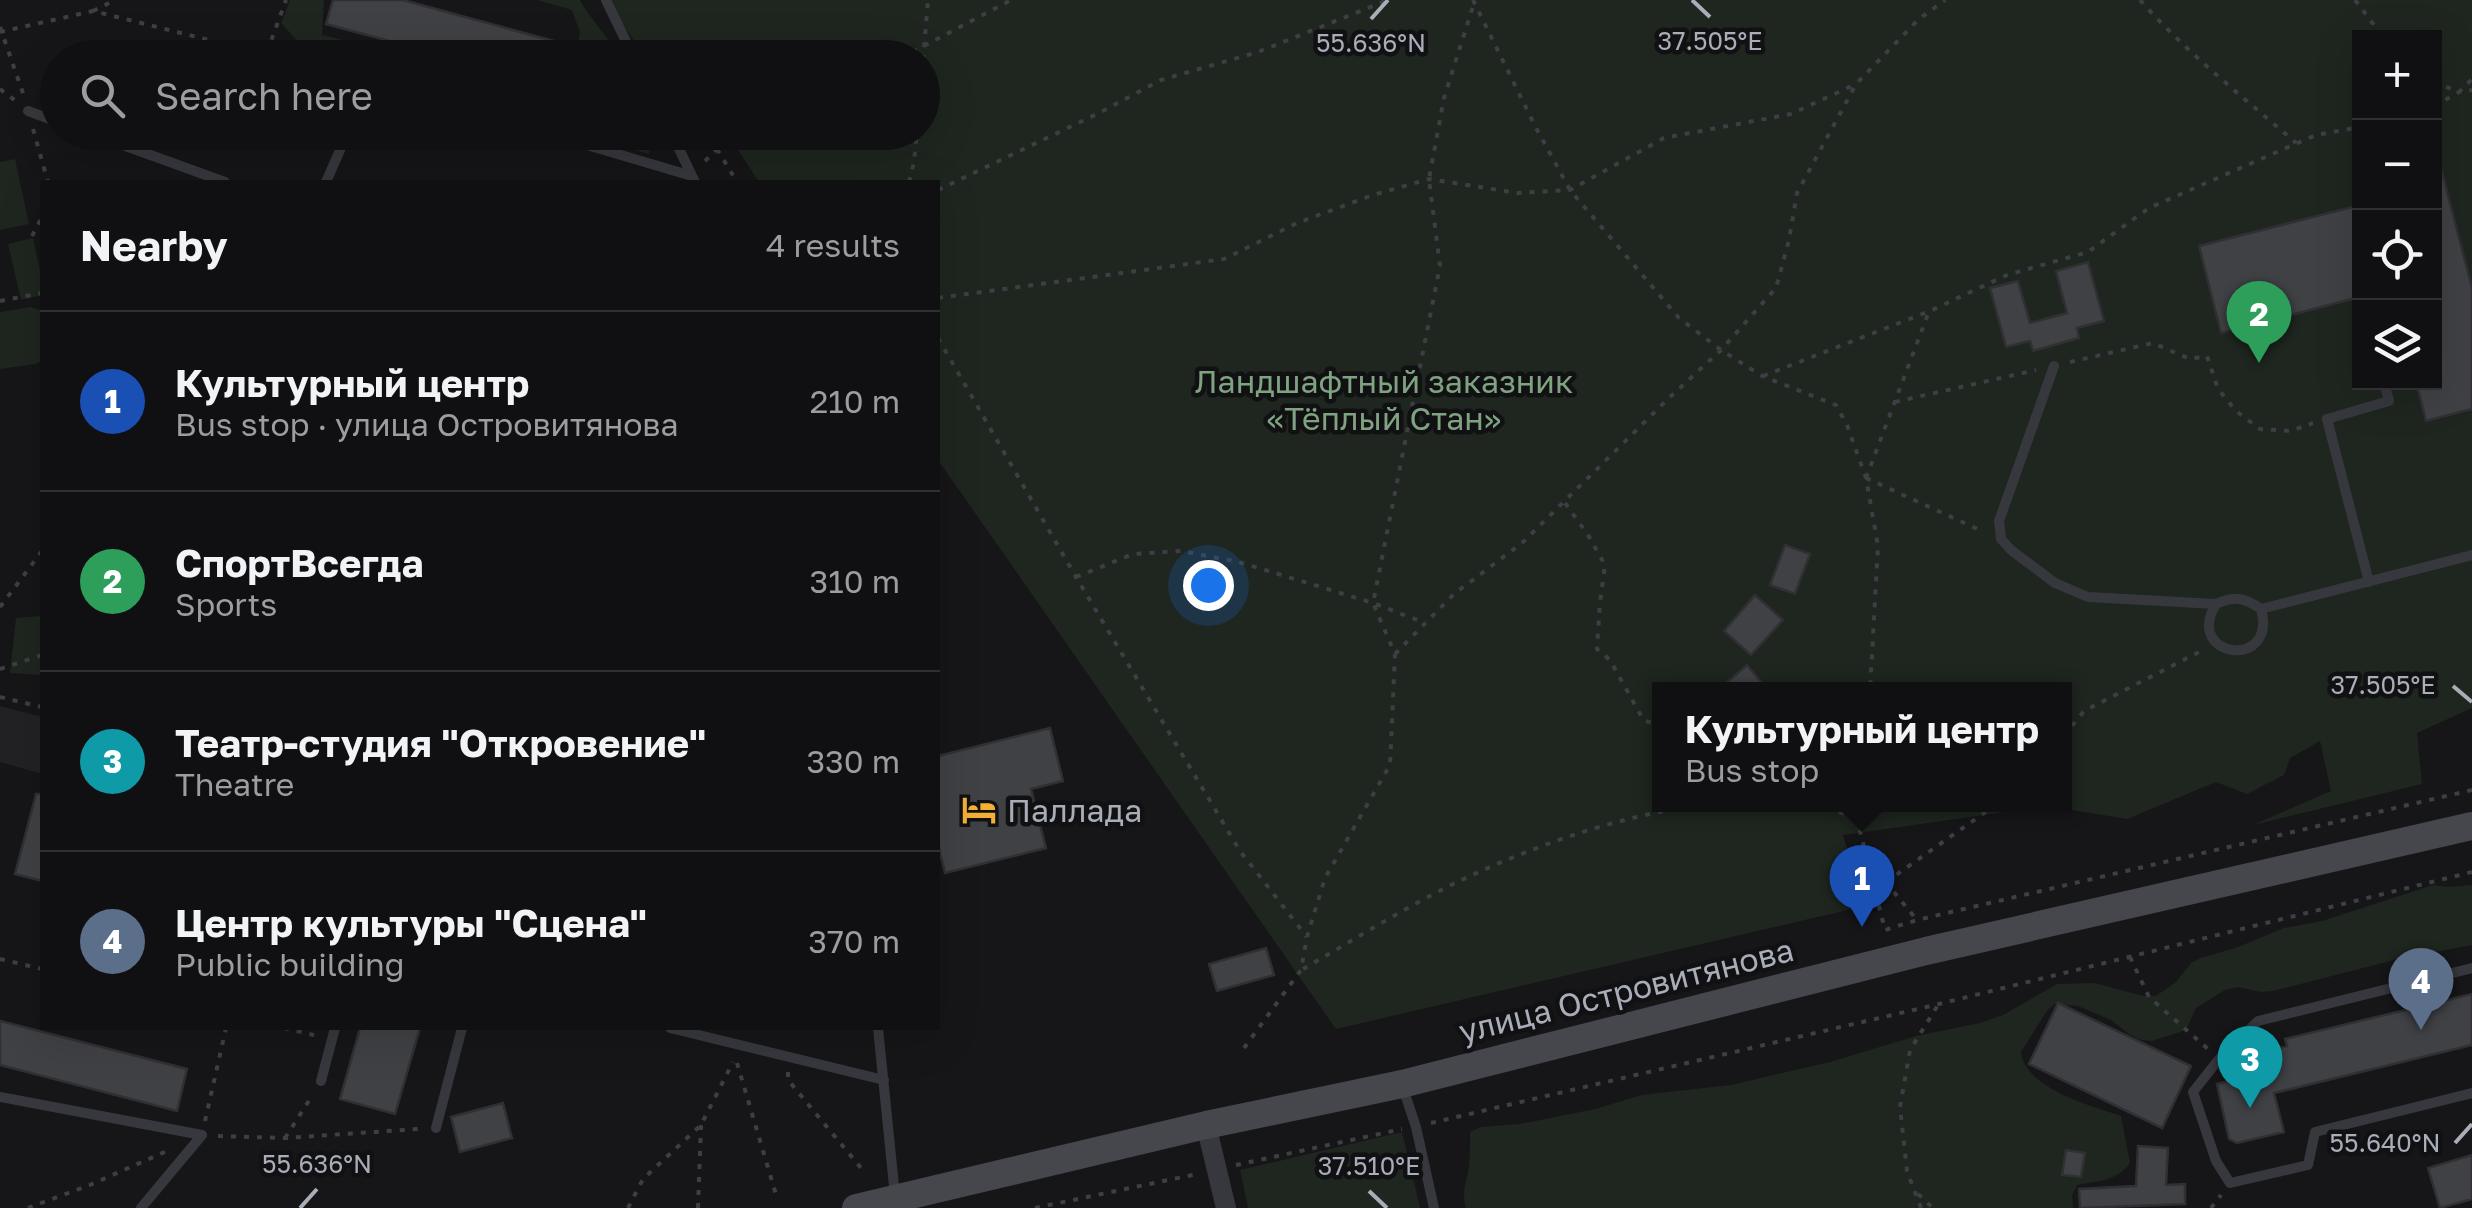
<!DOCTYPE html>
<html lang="en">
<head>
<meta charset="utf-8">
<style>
  body { margin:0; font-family:"Golos Text",sans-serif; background:#19191b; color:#f1f3f6 }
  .controls { position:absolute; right:30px; top:30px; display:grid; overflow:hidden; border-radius:0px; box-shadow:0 10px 40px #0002 }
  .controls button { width:90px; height:90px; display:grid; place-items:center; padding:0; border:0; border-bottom:2px solid #303032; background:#101012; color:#f1f3f6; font:50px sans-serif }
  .you { position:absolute; left:1208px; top:585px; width:35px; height:35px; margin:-25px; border:8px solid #fff; border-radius:50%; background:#1a73e8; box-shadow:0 0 0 15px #1a73e833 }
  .badge { display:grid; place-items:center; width:65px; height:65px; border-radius:50%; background:#8c9099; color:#fff; font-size:32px; font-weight:700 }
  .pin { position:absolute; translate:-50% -82px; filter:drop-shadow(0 2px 5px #0008) }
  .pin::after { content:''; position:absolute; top:52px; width:35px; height:30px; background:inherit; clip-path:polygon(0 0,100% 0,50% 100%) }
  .popup { position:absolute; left:1652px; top:682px; width:420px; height:130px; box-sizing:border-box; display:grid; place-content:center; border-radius:0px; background:#101012; filter:drop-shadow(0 2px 8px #0005); font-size:32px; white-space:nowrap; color:#9c9d9f }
  .popup b { font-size:38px; color:#f1f3f6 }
  .popup::after { content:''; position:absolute; left:50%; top:100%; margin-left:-20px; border:20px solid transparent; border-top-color:#101012 }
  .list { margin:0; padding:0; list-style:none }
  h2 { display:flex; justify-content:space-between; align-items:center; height:130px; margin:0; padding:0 40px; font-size:42px }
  h2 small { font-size:32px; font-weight:400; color:#9c9d9f }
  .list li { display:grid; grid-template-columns:65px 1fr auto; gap:30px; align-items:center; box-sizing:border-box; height:180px; padding:0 40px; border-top:2px solid #303032 }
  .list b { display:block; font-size:38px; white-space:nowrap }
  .list p { margin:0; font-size:32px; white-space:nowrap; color:#9c9d9f }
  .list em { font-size:32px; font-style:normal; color:#9c9d9f }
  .icon { flex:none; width:55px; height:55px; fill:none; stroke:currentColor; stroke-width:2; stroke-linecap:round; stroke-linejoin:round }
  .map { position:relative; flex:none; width:2472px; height:1208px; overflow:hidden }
  .search { position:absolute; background:#101012; box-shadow:0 10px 40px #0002; left:40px; top:40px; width:900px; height:110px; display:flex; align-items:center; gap:25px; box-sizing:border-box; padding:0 35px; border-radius:55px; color:#9c9d9f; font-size:38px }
  .panel { position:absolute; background:#101012; box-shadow:0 10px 40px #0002; left:40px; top:180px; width:900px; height:850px; border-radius:0px }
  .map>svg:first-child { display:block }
  .built { fill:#222225 }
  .green { fill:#1e261f; fill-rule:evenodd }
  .building { fill:#404145; stroke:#303034; stroke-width:2.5 }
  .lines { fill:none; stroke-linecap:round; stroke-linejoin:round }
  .path { stroke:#3d3f44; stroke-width:4; stroke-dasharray:5 8; stroke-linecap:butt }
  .lane { stroke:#37383d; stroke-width:10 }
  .street { stroke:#37383d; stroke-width:20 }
  .secondary { stroke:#45474d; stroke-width:28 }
  .ticks { fill:none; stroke:#a8adb8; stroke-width:4 }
  .labels { text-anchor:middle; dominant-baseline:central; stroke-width:9; stroke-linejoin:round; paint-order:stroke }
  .park-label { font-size:32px; fill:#7fa381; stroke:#111113 }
  .poi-label { font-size:32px; fill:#a8adb8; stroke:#111113; text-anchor:start }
  .street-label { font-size:32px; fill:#a8adb8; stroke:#111113 }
  .ticks-label { font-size:25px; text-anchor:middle; fill:#a8adb8; stroke:#111113; stroke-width:9; stroke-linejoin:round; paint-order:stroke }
</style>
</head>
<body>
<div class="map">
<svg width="2472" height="1208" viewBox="0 0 2472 1208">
  <rect width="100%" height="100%" fill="#161618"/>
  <path class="built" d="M0,706L42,717V774L0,762Z"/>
  <path class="green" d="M290,0H324L322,35L414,57H312L281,23Z
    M537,0H580L585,9L621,57H576L580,32L572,10Z
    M606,0H2472V708L2417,733L2422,784L2253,825L2331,791L2320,741L2290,758L2284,775L2247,794L2216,782L2127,819L2048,806L1843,835L1865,906L1336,1029L938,460V182H759L733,142L708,133L922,132V58L645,57ZM2360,38H2434V382H2360ZM1660,690H2064V804H1660Z
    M578,133H650L649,155V154Z
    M15,159L29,224L0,230V162Z
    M33,238L42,280V295L21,300L8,244Z
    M31,307L42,311V360L36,364L0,369V312Z
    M42,616V675L10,673L16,618Z
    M2433,885L2447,887L2472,885V945L2398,959L2273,991L2261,992L2238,987L2225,990L2196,1008L2186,1030L2152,1041L2141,1040L2130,1035L2111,1020L2078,1006L2054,1004L2046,1012L2021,1052C2026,1089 2089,1105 2121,1116L2130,1163C2118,1181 2097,1181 2077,1185L2072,1195L2073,1208H1466C1461,1192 1467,1182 1469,1166C1470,1155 1470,1143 1470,1132L1481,1127L1520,1124L1595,1109L1642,1095L1731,1085L1830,1062L1916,1036L1980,1023L2003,1015L2057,984L2095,983L2143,996H2156L2176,982L2191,963L2201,958L2238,947L2284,928L2322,921Z
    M1402,1132L1420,1208H1248L1240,1170Z"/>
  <path class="building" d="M333,0H403L594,52L593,58H453L326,24Z
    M2441,168L2472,288V409L2426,421L2416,382H2434V169Z
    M2360,205V297L2221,333L2199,246Z
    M2088,262L2104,321L2077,328L2079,338L2033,351L2030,341L2006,347L1990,288L2018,281L2030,323L2067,313L2056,271Z
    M1785,545L1810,554L1795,594L1770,585Z
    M1755,595L1783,620L1751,655L1724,631Z
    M1747,665L1768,690H1718Z
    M1050,728L1063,781L1031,789L1046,848L945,873L938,843V756Z
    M36,794H42V881L15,874Z
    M1266,948L1274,975L1217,991L1209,964Z
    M2472,994V1045L2274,1093L2284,1132L2237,1143L2229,1139L2217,1084L2279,1068L2275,1049L2287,1046L2285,1039Z
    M2058,1003L2191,1066L2162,1128L2029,1064Z
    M0,1021L187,1069L177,1111L0,1065Z
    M360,1028H420L395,1114L340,1099Z
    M503,1103L512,1138L460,1152L451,1117Z
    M2138,1146L2168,1148L2166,1185L2185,1184V1204L2080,1208L2079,1189L2136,1186Z
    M2066,1150L2085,1153L2081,1177L2062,1175Z
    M2472,1155V1199L2440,1208L2428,1168Z"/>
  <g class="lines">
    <path class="path" d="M1473,0L1535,126L1570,190L1679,318L1721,350L1762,376L1836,405L1847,425L1866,478L1878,546L1870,690
      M2140,0C2187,53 2243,97 2296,143
      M2355,0L2384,38
      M93,11L115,0
      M0,27L24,96
      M0,32L93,11L281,58
      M267,52L286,0
      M901,58L1011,0
      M922,73L928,0
      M2434,82L2459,92L2472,79
      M0,89L17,102
      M2434,106L2459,92L2472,90
      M33,129L48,182
      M717,149L737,182
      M705,161L717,149L751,132
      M909,182L914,162L917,132
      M938,190L1099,113L1161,80L1258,52L1388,0
      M32,236L42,217
      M938,298L1224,259L1297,223L1373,195L1429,179L1517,193L1570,190L1664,138L1791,114L1856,84
      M0,301L42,293
      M938,338L1076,577L1240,851L1307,937
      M2070,362L2153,343L2190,359L2207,356L2218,389L2236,411L2260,429L2291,431L2313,423
      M1763,376L1930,311L2007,275L2088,252L2149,208L2316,135L2360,127
      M1895,402L2036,370
      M1866,478L1928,314
      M1866,478L1984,532
      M1565,503L1588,535L1605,565L1600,602L1597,649L1610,660L1644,721L1660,724
      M1076,577L1133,554L1181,551L1239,562L1373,603L1425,623
      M0,607L42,551
      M1395,654L1454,594L1522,543L1669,398L1721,350L1776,288L1789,240L1797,193L1856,84L1919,19L1945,0
      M0,669L42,655
      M0,697L42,707
      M2064,736L2084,711L2203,650
      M1829,804L1841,813L1857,812
      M1856,804L1860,831L1885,930L1917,920L2472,790
      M1869,862L1917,920
      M1886,882L1997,804
      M2130,957L2149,997L2208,1049
      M0,959L42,969
      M1303,969C1352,941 1401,910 1451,885C1532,846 1619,815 1708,804
      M284,1028L318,1036
      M1244,1048L1301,970L1307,937L1325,878L1390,765L1395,654L1373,603L1440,266L1429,179L1444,98L1474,3
      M737,1063L777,1198
      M788,1072V1080L866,1174
      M205,1121L226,1028
      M1431,1123L1939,1004L2472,872
      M218,1136L285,1138L418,1129
      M285,1138L312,1096
      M1236,1165L1402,1129
      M1918,1194L1933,1208
      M28,1208L90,1185L167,1151
      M628,1208L643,1179L701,1125L733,1062
      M698,1208L701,1125
      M1035,1208L1197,1174
      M1921,1208L1907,1171L1900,1107L1910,1050L1938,1005
      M2211,1208L2221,1195"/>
    <path class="lane" d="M606,0L634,58
      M28,111L58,122
      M87,132L225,182
      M543,132L692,176L695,182
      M671,132L692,176
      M326,182L348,132
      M2054,366L1999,521L2001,539L2011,550L2055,583L2088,597L2216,604C2234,596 2244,597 2261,609L2472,555
      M2369,582L2327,419L2389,401L2384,382
      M2216,604C2183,658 2278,671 2261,609
      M2472,968L2258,1021L2219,1059L2193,1092L2216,1161L2230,1183L2308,1165L2315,1132L2472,1093
      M670,1028L884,1080
      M878,1028L895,1196
      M321,1081L335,1028
      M1402,1085L1416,1127L1434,1208
      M0,1097L202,1135L141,1208
      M436,1128L462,1028"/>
    <path class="street" d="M1206,1125L1226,1208"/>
    <path class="secondary" d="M856,1208L1206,1125L1402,1084L1926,951L2472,826"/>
  </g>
  <path class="ticks" d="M1692,0L1710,17M1371,19L1388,0M2453,686L2472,702M2455,1143L2472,1124M1369,1191L1387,1208M300,1208L317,1189"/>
  <defs>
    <g id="hotel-bare" transform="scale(2.7)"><path d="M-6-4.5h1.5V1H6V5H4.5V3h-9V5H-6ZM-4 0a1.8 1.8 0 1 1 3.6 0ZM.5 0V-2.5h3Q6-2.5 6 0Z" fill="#f2b134" stroke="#111113" stroke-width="2.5" paint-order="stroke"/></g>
  </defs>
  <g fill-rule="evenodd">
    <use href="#hotel-bare" x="979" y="810"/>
  </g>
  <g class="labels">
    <g class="park-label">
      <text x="1384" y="381">Ландшафтный заказник<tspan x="1384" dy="37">«Тёплый Стан»</tspan></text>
    </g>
    <g class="poi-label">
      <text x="1007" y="810">Паллада</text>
    </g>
    <g class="street-label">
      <text transform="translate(1626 990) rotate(-14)">улица Островитянова</text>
    </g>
  </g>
  <g class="ticks-label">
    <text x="1710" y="50">37.505°E</text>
    <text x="1371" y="52">55.636°N</text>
    <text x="2383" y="694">37.505°E</text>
    <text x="2385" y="1152">55.640°N</text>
    <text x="317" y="1173">55.636°N</text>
    <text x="1369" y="1175">37.510°E</text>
  </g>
</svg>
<div class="controls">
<button>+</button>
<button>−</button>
<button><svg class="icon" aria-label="locate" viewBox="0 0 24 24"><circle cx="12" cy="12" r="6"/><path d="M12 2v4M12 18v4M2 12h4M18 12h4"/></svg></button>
<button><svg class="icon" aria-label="layers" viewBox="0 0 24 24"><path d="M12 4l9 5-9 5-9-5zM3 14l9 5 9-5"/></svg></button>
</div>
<div class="you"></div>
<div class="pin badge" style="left:1862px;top:927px;background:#1a4fb4">1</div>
<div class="popup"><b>Культурный центр</b>Bus stop</div>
<div class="pin badge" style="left:2259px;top:363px;background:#2e9e5b">2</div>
<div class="pin badge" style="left:2250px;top:1108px;background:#0f9aa8">3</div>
<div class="pin badge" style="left:2421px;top:1030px;background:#5c6f8a">4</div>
<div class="search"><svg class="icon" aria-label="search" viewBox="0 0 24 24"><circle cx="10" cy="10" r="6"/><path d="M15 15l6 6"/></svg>Search here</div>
<section class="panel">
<h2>Nearby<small>4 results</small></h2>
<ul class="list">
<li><span class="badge" style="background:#1a4fb4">1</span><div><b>Культурный центр</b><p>Bus stop · улица Островитянова</p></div><em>210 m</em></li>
<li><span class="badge" style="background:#2e9e5b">2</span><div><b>СпортВсегда</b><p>Sports</p></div><em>310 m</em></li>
<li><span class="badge" style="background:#0f9aa8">3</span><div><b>Театр-студия &quot;Откровение&quot;</b><p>Theatre</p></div><em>330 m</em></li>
<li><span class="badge" style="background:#5c6f8a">4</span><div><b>Центр культуры &quot;Сцена&quot;</b><p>Public building</p></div><em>370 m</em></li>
</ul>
</section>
</div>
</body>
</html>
